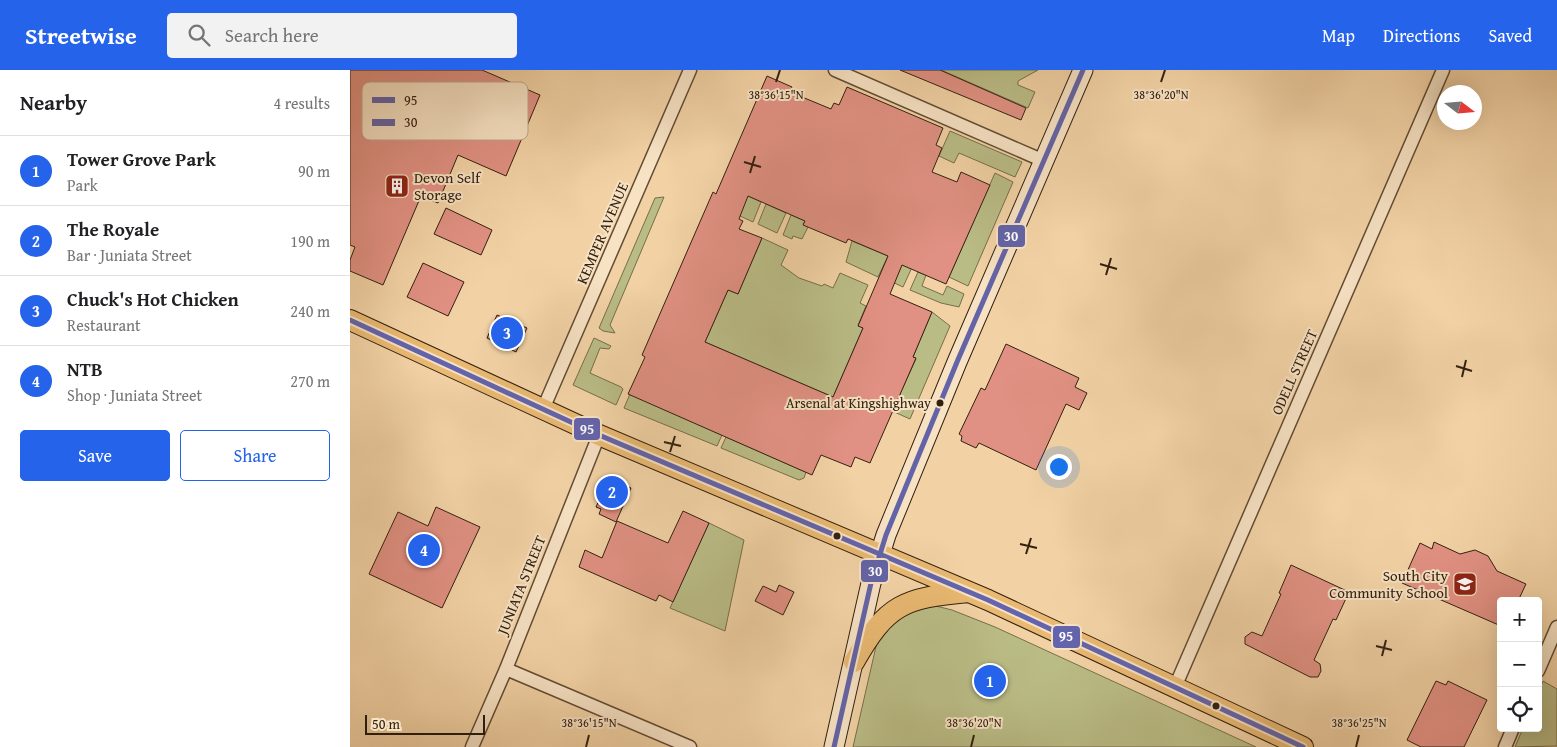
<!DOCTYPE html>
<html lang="en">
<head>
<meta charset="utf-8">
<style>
  body { margin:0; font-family:"Gentium Book Plus",serif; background:#f2f2f2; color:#202124 }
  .controls { position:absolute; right:15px; bottom:15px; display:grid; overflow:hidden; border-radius:5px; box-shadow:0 5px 20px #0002 }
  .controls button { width:45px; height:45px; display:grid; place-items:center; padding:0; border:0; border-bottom:1px solid #e0e0e0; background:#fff; color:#202124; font:25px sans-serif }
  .compass { position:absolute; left:1087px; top:15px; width:45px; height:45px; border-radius:50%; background:#fff; box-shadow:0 5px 20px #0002; rotate:106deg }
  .scale { position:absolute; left:15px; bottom:12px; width:120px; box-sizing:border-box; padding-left:5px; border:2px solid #32200f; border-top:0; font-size:14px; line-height:18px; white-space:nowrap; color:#32200f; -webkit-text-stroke:4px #f7e2c4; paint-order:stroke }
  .you { position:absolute; left:708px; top:396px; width:18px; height:18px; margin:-12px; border:4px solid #fff; border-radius:50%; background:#1a73e8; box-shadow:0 0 0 8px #1a73e833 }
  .badge { display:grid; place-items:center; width:32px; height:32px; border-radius:50%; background:#2563eb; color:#fff; font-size:16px; font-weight:700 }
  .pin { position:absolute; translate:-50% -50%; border:2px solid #fff; box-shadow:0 1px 5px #0006 }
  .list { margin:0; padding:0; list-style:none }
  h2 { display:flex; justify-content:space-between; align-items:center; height:65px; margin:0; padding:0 20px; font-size:21px }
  h2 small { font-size:16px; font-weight:400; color:#757577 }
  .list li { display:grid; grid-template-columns:32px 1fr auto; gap:15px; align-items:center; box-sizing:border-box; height:70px; padding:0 20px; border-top:1px solid #e0e0e0 }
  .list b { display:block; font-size:19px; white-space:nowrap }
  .list p { margin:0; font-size:16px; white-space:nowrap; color:#757577 }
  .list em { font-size:16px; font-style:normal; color:#757577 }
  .actions { display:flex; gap:10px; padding:15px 20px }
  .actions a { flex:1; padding:11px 0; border:1px solid #2563eb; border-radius:5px; text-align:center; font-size:18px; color:#2563eb }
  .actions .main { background:#2563eb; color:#fff }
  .icon { flex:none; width:28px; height:28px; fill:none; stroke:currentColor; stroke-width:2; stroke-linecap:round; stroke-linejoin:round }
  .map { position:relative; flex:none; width:1207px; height:677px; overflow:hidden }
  header { display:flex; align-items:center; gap:30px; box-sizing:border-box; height:70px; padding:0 25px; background:#2563eb; color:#fff }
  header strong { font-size:24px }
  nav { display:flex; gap:28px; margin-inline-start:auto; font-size:18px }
  .search { width:350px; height:45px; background:#f2f2f2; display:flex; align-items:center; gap:12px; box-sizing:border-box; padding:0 18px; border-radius:5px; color:#757577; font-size:19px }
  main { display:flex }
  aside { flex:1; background:#fff }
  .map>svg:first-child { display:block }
  .green { fill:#babc86; stroke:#766e4a }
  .building { fill:#e19183; stroke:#32200f; fill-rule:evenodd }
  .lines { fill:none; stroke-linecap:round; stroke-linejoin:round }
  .minor-casing { stroke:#624c34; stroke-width:15 }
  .secondary-casing { stroke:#32200f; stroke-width:21 }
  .primary-casing { stroke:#32200f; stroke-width:22 }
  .minor { stroke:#f7e2c4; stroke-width:12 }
  .secondary { stroke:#f7e2c4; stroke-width:19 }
  .primary { stroke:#e9b972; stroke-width:20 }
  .bus-1-casing { stroke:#f7e2c4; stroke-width:9 }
  .bus-2-casing { stroke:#f7e2c4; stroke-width:9 }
  .bus-1 { stroke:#6364ad; stroke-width:5 }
  .bus-2 { stroke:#6364a8; stroke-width:5 }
  .ticks { fill:none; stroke:#32200f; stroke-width:2 }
  .bus-dot { fill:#32200f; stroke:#f7e2c4; stroke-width:2 }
  .labels { text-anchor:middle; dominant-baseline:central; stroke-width:4; stroke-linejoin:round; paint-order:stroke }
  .bus-label { font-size:14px; fill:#32200f; stroke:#f7e2c4; text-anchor:end }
  .poi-label { font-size:15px; fill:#32200f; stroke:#f7e2c4; text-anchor:start }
  .street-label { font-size:15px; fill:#32200f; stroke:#f7e2c4 }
  .key { fill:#f7e2c4; stroke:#bca88e; stroke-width:1 }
  .key-label { font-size:14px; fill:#32200f }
  .ticks-label { font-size:12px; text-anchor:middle; fill:#32200f; stroke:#f7e2c4; stroke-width:4; stroke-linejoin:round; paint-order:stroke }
  .line-badge { stroke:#f7e2c4; stroke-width:2 }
  .badge-label { font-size:14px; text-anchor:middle; font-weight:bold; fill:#fff }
</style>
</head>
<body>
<header>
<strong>Streetwise</strong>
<div class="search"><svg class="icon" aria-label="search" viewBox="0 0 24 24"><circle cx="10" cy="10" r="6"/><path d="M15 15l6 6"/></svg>Search here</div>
<nav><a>Map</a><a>Directions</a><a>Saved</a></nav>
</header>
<main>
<aside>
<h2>Nearby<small>4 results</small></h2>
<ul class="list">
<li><span class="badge">1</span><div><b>Tower Grove Park</b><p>Park</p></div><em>90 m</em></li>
<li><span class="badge">2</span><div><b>The Royale</b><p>Bar · Juniata Street</p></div><em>190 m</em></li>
<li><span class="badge">3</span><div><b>Chuck's Hot Chicken</b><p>Restaurant</p></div><em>240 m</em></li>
<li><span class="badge">4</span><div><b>NTB</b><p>Shop · Juniata Street</p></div><em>270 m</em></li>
</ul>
<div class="actions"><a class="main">Save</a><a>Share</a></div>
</aside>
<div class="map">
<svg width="1207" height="677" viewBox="0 0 1207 677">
  <rect width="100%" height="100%" fill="#f2d2a5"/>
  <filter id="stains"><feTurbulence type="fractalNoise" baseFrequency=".004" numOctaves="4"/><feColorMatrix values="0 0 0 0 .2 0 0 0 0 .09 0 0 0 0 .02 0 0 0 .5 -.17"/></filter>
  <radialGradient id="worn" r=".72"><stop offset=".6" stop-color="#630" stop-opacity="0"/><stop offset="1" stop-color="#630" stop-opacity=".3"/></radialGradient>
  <path class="green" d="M591,0H688L668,11V15L685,22L678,38Z
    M600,61L672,92L665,107L609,83L604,93L589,86Z
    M645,103L663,112L618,216L599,207Z
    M396,125L411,132L403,152L390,146Z
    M314,127L260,255L265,263L253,261L249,258L305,128Z
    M416,134L436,143L427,163L408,154Z
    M441,145L455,151L453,154L458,157L452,169L443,166L442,169L433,165Z
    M412,168L438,180L431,195L449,208L472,216L474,214L483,218L490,203L518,215L510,233L516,236L508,255L513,258L483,327L355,272L378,220L388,224Z
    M502,171L538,186L528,207L496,192Z
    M548,188L563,195L553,217L538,210Z
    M568,202L576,205L572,216L593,225L597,216L614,224L609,237L591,233L560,220Z
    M582,242L600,256L560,349L542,341L566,289L563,287Z
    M244,268L261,276L259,279L250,278L240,303L271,317L273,319L266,335L223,315Z
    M280,324L372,365L367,376L274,338Z
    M376,367L456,402L454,408L449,410L371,378Z
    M359,453L394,470L375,561L320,538Z
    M582,535L602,540L645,557L906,677H503L527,572L546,546Z
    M1193,611L1207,619V676L1165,677L1173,658H1188V622Z"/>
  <path class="building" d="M0,0H132L190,25L156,106L108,85L88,133L71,126L33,215L0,201V190L5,177L0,175Z
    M550,0H590L676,38L671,50Z
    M417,6L442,17L440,22L481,39L484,33L489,35L497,17L593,58L586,75L592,78L582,102L607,112L611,102L640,115L596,214L552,195L540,224L582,242L563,287L566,288L520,393L505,387L501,397L471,385L462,405L278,324L295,287L292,285L363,122L366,124ZM398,126L455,151L453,155L496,173L498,169L538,186L508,256L513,258L483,327L355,272L378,220L388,224L412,168L389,159L393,151L389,149Z
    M96,138L142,160L131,185L84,164Z
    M73,193L114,212L98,246L57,227Z
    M147,245L177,258L166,282L137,268Z
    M656,274L729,308L725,317L737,323L729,340L716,334L686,400L629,373L626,378L611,371L612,366L609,364L631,318L635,320Z
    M259,408L281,418L266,452L249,444L251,439L246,437Z
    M86,437L130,457L92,538L19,504L48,442L78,456Z
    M333,441L359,453L323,532L309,525L306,531L229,497L235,480L252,488L267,451L318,473Z
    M1084,472L1110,484L1125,480L1138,486L1147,501L1176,514L1168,531H1151V556L1052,513L1070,473L1082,479Z
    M941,495L999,522L986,550L983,549L964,590L970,594L971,601L968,607H960L895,574V567L902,562L912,566L931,524L929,523Z
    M429,515L444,522L433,545L405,531L413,516L426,522Z
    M1086,611L1096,615L1098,611L1137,630L1114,677H1071L1057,670Z"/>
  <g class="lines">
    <g class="minor-casing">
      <path id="minor" d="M485,0L694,91
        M193,339L340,0
        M156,599L340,677
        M1188,601L1207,557
        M825,617L1093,0
        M122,677L156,599L249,365
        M1155,677L1163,658"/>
    </g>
    <g class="secondary-casing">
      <path id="secondary" d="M484,677L521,513L536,465L607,292L733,0"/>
    </g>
    <g class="primary-casing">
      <path id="primary" d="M0,250L249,365L638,530L953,677
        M504,592C537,534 553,528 619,522"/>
    </g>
    <use href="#minor" class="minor"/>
    <use href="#secondary" class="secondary"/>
    <use href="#primary" class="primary"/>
    <g class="bus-1-casing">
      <path id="bus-1" d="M0,250L249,365L638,530L953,677"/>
    </g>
    <g class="bus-2-casing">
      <path id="bus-2" d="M484,677L521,513L536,465L607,292L733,0"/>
    </g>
    <use href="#bus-1" class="bus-1"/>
    <use href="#bus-2" class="bus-2"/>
  </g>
  <path class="ticks" d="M426,12L430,0M811,12L815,0M394,92L411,97M400,103L405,86M750,194L767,199M756,205L761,188M1106,296L1122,301M1112,307L1116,290M314,372L331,376M320,382L325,366M670,474L687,478M676,484L681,468M1026,576L1042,580M1032,586L1036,570M236,677L239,665M621,677L624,665M1006,677L1009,665"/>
  <defs>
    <g id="building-square" transform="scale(1.25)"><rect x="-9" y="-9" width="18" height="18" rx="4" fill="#8f2418" stroke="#f7e2c4"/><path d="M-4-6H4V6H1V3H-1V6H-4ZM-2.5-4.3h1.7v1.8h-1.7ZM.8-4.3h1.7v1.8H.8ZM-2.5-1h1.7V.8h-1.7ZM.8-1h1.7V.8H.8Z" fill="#fff"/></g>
    <g id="school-square" transform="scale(1.25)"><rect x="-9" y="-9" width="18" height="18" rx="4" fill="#8f2418" stroke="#f7e2c4"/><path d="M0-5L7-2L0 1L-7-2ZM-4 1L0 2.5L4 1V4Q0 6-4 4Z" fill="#fff"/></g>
  </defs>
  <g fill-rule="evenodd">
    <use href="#building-square" x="47" y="116"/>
    <use href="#school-square" x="1115" y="514"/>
  </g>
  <g class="bus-dot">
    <circle cx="590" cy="333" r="4.5"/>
    <circle cx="487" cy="466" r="4.5"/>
    <circle cx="866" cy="636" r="4.5"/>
  </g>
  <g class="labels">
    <g class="bus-label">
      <text x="581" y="333">Arsenal at Kingshighway</text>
    </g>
    <g class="poi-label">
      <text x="64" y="107">Devon Self<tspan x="64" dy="17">Storage</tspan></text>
      <text x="1098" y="505" text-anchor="end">South City<tspan x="1098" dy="17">Community School</tspan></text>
    </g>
    <g class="street-label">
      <text transform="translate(252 163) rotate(-67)">KEMPER AVENUE</text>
      <text transform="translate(944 302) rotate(-66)">ODELL STREET</text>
      <text transform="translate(171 515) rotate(-68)">JUNIATA STREET</text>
    </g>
  </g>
  <rect x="12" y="12" width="166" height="58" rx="8" class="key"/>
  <rect x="22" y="27" width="23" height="6" fill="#6364ad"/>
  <rect x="22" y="49" width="23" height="7" fill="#6364a8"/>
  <g class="key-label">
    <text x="54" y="35">95</text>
    <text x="54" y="57">30</text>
  </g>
  <g class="ticks-label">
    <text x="426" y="29">38°36'15"N</text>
    <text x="811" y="29">38°36'20"N</text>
    <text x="239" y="657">38°36'15"N</text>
    <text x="624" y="657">38°36'20"N</text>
    <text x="1009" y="657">38°36'25"N</text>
  </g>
  <g class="line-badge">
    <rect x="647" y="154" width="29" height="24" rx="5" fill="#6364a8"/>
    <rect x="223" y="347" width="28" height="24" rx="5" fill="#6364ad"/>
    <rect x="510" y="489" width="29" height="24" rx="5" fill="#6364a8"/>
    <rect x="702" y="555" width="29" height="24" rx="5" fill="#6364ad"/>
  </g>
  <g class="badge-label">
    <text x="661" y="171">30</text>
    <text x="237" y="364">95</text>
    <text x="525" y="506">30</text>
    <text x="716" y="571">95</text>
  </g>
  <rect width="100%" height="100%" filter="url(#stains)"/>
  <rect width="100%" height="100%" fill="url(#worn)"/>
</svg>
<div class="controls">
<button>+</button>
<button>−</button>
<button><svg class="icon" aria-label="locate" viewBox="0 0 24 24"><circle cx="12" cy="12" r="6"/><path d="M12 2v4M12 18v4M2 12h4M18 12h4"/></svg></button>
</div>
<svg class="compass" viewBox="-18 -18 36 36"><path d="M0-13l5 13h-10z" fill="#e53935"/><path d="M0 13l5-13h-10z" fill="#757577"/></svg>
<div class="scale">50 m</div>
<div class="you"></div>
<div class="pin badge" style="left:640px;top:611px">1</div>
<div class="pin badge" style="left:262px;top:422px">2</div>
<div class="pin badge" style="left:157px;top:263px">3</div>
<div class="pin badge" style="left:74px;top:480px">4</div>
</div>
</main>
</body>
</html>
